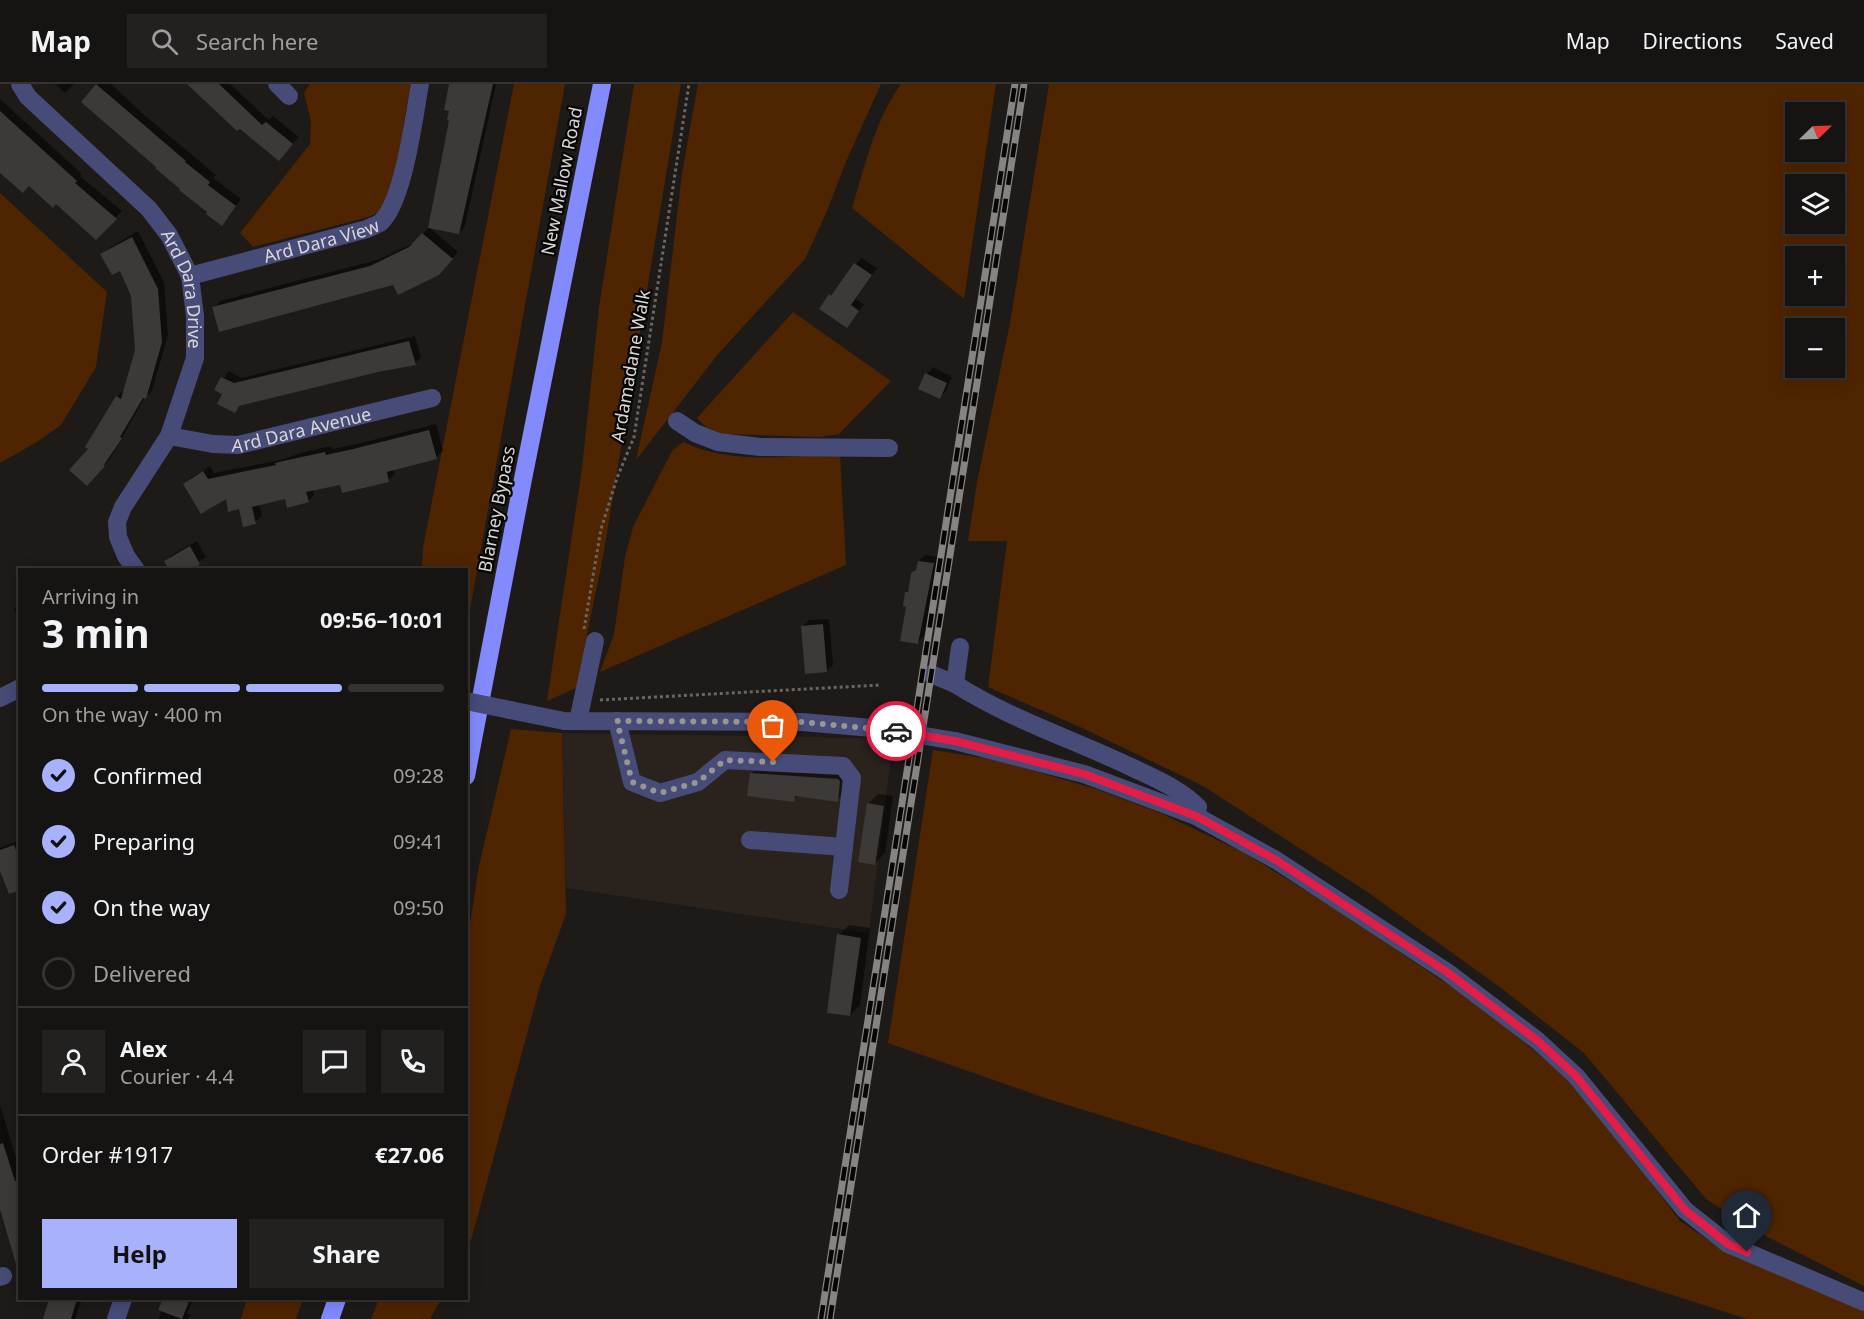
<!DOCTYPE html>
<html lang="en">
<head>
<meta charset="utf-8">
<style>
  :root { --surface:#161412; --page:#232120; --text:#f1f3f6; --muted:#9e9e9f; --line:#353332; --accent:#a7b1fc }
  body { margin:0; font-family:"Noto Sans",sans-serif; background:var(--page); color:var(--text); height:100vh; display:flex; flex-direction:column; font-size:22px; white-space:nowrap }
  * { box-sizing:border-box; margin:0 }
  p { font-size:20px; color:var(--muted) }
  .icon { flex:none; width:33px; height:33px; fill:none; stroke:currentColor; stroke-width:2; stroke-linecap:round; stroke-linejoin:round }
  .map { position:relative; flex:1; overflow:hidden }
  .panel { position:absolute; left:18px; top:484px; width:450px; height:732px; display:flex; flex-direction:column; background:var(--surface); border-radius:0px; box-shadow:0 3px 15px #0003,0 0 0 2px var(--line) }
  .panel>* { flex:none }
  .needle { width:39px; rotate:67deg }
  .tools { position:absolute; left:1785px; top:18px; display:grid; gap:12px }
  .tools a { display:grid; place-items:center; width:60px; height:60px; border-radius:0px; background:var(--surface); box-shadow:0 3px 15px #0003,0 0 0 2px var(--line); font-size:30px }
  .pin { position:absolute; display:grid; place-items:center; width:51px; height:51px; color:#fff; margin:-62px -26px; border-radius:50% 50% 50% 0; rotate:-45deg; box-shadow:0 0 6px #0007 }
  .pin .icon { rotate:45deg }
  .courier { position:absolute; display:grid; place-items:center; width:60px; height:60px; margin:-30px; border:4px solid #e11d48; border-radius:50%; background:#fff; color:#222; box-shadow:0 2px 8px #0007 }
  .head em { font-style:normal; font-weight:700 }
  .head div { display:flex; flex-direction:column-reverse }
  .head { display:flex; align-items:center; justify-content:space-between; height:102px; padding:0 24px }
  h1 { font-size:39px; font-weight:700; line-height:45px }
  .bar { display:grid; grid-template-columns:repeat(4,1fr); gap:9px 6px; align-content:center; height:72px; padding:0 24px }
  .bar i { height:8px; border-radius:4px; background:var(--line) }
  .bar .on { background:var(--accent) }
  .bar p { grid-column:span 4 }
  .line { display:flex; align-items:center; gap:15px; padding:0 24px; border-top:2px solid var(--line) }
  .line div { flex:1 }
  .round { display:grid; place-items:center; flex:none; width:63px; height:63px; border-radius:0px; background:var(--page) }
  ol { padding:0 24px; list-style:none }
  li { display:flex; align-items:center; gap:18px; height:66px }
  li p { margin-inline-start:auto }
  li .icon { padding:6px; border-radius:50%; background:var(--accent); color:#111; stroke-width:4 }
  li:last-child { color:var(--muted) }
  li i { width:33px; height:33px; border:3px solid var(--line); border-radius:50% }
  .action { display:flex; gap:12px; margin-top:auto; padding:12px 24px }
  .action a { flex:1; height:69px; border-radius:0px; background:var(--accent); color:#111; font-size:24px; font-weight:700; line-height:69px; text-align:center }
  .action a+a { background:var(--page); color:var(--text) }
  header { display:flex; align-items:center; gap:36px; box-sizing:border-box; height:84px; padding:0 30px; background:var(--surface); border-bottom:2px solid var(--line) }
  header strong { font-size:28px }
  nav { display:flex; gap:33px; margin-inline-start:auto; font-size:21px }
  .search { width:420px; height:54px; background:var(--page); display:flex; align-items:center; gap:15px; box-sizing:border-box; padding:0 21px; border-radius:0px; color:var(--muted); font-size:22px }
  .map>svg:first-child { display:block }
  .built { fill:#2a221c }
  .green { fill:#4f2400; fill-rule:evenodd }
  .shadow { fill:#0007 }
  .building { fill:#3d3937 }
  .lines { fill:none; stroke-linecap:round; stroke-linejoin:round }
  .path { stroke:#696664; stroke-width:3; stroke-dasharray:3 3; stroke-linecap:butt }
  .minor { stroke:#464b78; stroke-width:18 }
  .highway { stroke:#838afe; stroke-width:18 }
  .rail-casing { stroke:#868382; stroke-width:7 }
  .rail { stroke:#070605; stroke-width:4.5; stroke-dasharray:14; stroke-linecap:butt }
  .minor-bridge { stroke:#464b78; stroke-width:18 }
  .done { stroke:#989594; stroke-width:6; stroke-dasharray:0 10.8 }
  .route { stroke:#e11d48; stroke-width:8 }
  .labels { text-anchor:middle; dominant-baseline:central; stroke-width:4.5; stroke-linejoin:round; paint-order:stroke }
  .street-label { font-size:18px; fill:#dad7d6; stroke:#070605 }
</style>
</head>
<body>
<header>
<strong>Map</strong>
<div class="search"><svg class="icon" aria-label="search" viewBox="0 0 24 24"><circle cx="10" cy="10" r="6"/><path d="M15 15l6 6"/></svg>Search here</div>
<nav><a>Map</a><a>Directions</a><a>Saved</a></nav>
</header>
<div class="map">
<svg width="1864" height="1235" viewBox="0 0 1864 1235">
  <rect width="100%" height="100%" fill="#1d1a18"/>
  <!-- built -->
  <polygon class="built" points="562,649 867,654 893,658 869,849 566,804"/>
  <!-- green -->
  <g class="green">
    <path d="M310 0H411C404 29 398 104 382 124 378 130 368 133 361 135L253 163 240 149 310 60 311 38 304 9Z"/>
    <polygon points="514,0 565,0 467,543 466,486 422,486 423,463"/>
    <polygon points="634,0 681,0 603,473 576,604 547,617 582,384 599,223"/>
    <polygon points="698,0 881,0 845,80 827,127 805,175 719,269 636,376 662,258 682,89"/>
    <path d="M901 0H996L964 215 852 124C865 82 875 36 901 0Z"/>
    <path d="M1049 0H1864V1202L1754 1146 1706 1115 1584 969 1501 904 1366 807 1203 702 1080 643 988 603 1007 457H968L977 398 1010 239ZM1796 28H1834V68H1796ZM1796 100H1834V140H1796ZM1796 172H1834V212H1796ZM1796 244H1834V284H1796Z"/>
    <polygon points="0,109 107,208 96,283 61,341 37,358 0,379"/>
    <polygon points="793,228 891,297 839,350 820,353 722,350 706,343 697,334"/>
    <path d="M683 358C731 381 789 372 840 370L846 481 600 588 614 550 625 473 633 443 672 367Z"/>
    <polygon points="511,645 562,649 566,830 540,902 472,1153 467,1165 467,858 479,782"/>
    <polygon points="933,666 996,676 1093,704 1158,728 1243,768 1331,822 1480,922 1566,993 1629,1068 1680,1137 1731,1171 1864,1227 1864,1235 1747,1235 1392,1121 1048,1015 888,959"/>
    <polygon points="247,1215 303,1215 296,1235 241,1235"/>
    <polygon points="379,1215 441,1215 430,1235 371,1235"/>
  </g>
  <!-- shadow -->
  <g class="shadow">
    <polygon points="55,0 74,0 65,9"/>
    <polygon points="98,0 111,0 142,29 216,91 213,94 241,115 228,134 158,82 83,18"/>
    <polygon points="187,0 230,0 269,36 273,32 299,53 279,75"/>
    <polygon points="451,0 496,0 465,142 459,149"/>
    <polygon points="0,15 82,90 80,92 122,127 96,154 56,118 29,100 0,86"/>
    <polygon points="429,143 458,168 445,183 394,200 214,224 220,217 377,176 416,158"/>
    <polygon points="138,147 164,198 168,251 152,307 145,313 110,375 94,394 90,365 117,313 124,306 137,266 132,212 120,185 102,170 109,164"/>
    <polygon points="861,174 877,184 856,215 864,220 847,242 821,225"/>
    <polygon points="415,252 421,273 415,280 377,287 241,320 234,328 224,310 216,305 229,287 241,294"/>
    <polygon points="933,283 952,293 946,307 939,313 927,290"/>
    <polygon points="436,340 443,367 436,373 393,384 395,390 388,396 341,399 313,405 314,411 308,417 286,413 259,419 262,432 255,438 227,413 185,400 191,394 210,382 214,389 281,376 304,368 331,362 332,365 361,359"/>
    <polygon points="197,457 206,473 187,486 170,486 165,477 172,471"/>
    <polygon points="925,471 939,473 924,552 918,558 908,522 906,508 910,505 912,489 918,484 919,477"/>
    <polygon points="275,482 276,486 248,486 249,485"/>
    <polygon points="20,520 20,540 14,525"/>
    <polygon points="829,535 833,581 826,587 802,543 809,536"/>
    <polygon points="765,676 852,682 851,703 837,716 798,711 793,716 752,689"/>
    <polygon points="878,710 893,712 885,769 875,779 868,720"/>
    <polygon points="20,756 20,804 0,783 0,764"/>
    <polygon points="849,841 870,844 860,921 850,931 839,851"/>
    <polygon points="0,1021 20,1087 20,1152 0,1121"/>
    <polygon points="57,1215 82,1215 75,1235 45,1235"/>
    <polygon points="164,1215 193,1215 187,1230 190,1231 188,1235 159,1235"/>
  </g>
  <!-- building -->
  <g class="building">
    <polygon points="96,0 186,77 185,78 210,98 208,101 236,122 222,142 206,130 207,128 179,106 180,105 155,84 156,83 81,18"/>
    <polygon points="187,0 219,0 262,41 266,38 293,60 279,77 240,45 237,47"/>
    <polygon points="449,0 493,0 459,150 428,144 449,37 447,36 449,27 444,26"/>
    <polygon points="0,27 77,97 75,99 117,135 96,156 56,120 53,124 29,102 23,109 0,89"/>
    <polygon points="422,149 453,175 439,191 398,211 393,201 219,248 212,223 370,182 409,163"/>
    <polygon points="132,153 158,205 162,258 146,315 143,314 120,353 122,354 104,381 105,382 87,402 69,386 88,365 85,363 116,312 121,315 135,266 131,212 120,187 112,191 100,170"/>
    <polygon points="854,179 872,191 851,221 859,227 847,244 819,225 829,210 831,212"/>
    <polygon points="409,257 416,281 378,288 239,322 235,329 217,320 222,310 214,306 221,293 234,299"/>
    <polygon points="925,289 947,299 940,315 918,305"/>
    <polygon points="429,346 437,375 387,388 389,398 342,409 340,401 306,408 309,418 287,424 285,415 252,423 256,440 243,443 239,425 228,428 226,415 201,430 183,400 203,387 208,395 276,381 275,379 297,374 325,368 326,371 353,365"/>
    <polygon points="190,462 200,480 191,486 169,486 164,477"/>
    <polygon points="918,477 934,479 918,560 900,557 906,523 903,522 905,508 908,508 911,489 916,486"/>
    <polygon points="823,540 827,588 805,590 801,542"/>
    <polygon points="750,689 838,695 840,697 838,718 795,712 794,718 747,712"/>
    <polygon points="867,719 884,722 875,781 858,778"/>
    <polygon points="14,761 20,776 20,806 9,810 0,787 0,766"/>
    <polygon points="837,850 861,854 850,932 827,929"/>
    <polygon points="3,1059 15,1097 20,1096 20,1179 16,1180 0,1125 0,1060"/>
    <polygon points="49,1215 77,1215 71,1235 43,1235"/>
    <polygon points="163,1215 190,1215 182,1235 158,1226"/>
  </g>
  <g class="lines">
    <!-- path -->
    <g class="path">
      <polyline points="584,545 601,445 617,394 634,353 689,0"/>
      <polyline points="600,616 881,601"/>
    </g>
    <!-- minor -->
    <g class="minor">
      <path id="s1" d="M20 0 28 13 149 125 169 151 190 192 195 232V274L169 352 123 423 117 438 118 453 126 472 136 486"/>
      <polyline points="277,0 289,12"/>
      <path id="s2" d="M190 192 367 145C371 143 376 141 380 139 404 118 414 32 420 0"/>
      <polyline points="677,337 695,349 718,358 760,363 889,364"/>
      <path id="s3" d="M169 352 213 360 238 361 432 314"/>
      <path d="M960 563 955 600C1010 635 1072 655 1131 683 1154 694 1179 704 1198 723L1196 732"/>
      <polyline points="931,590 955,600"/>
      <polyline points="0,614 20,604"/>
      <polyline points="510,626 564,637 802,638 884,645"/>
      <polyline points="578,637 595,557"/>
      <polyline points="617,637 632,698 660,709 698,698 725,676 843,682 852,694 839,806"/>
      <polyline points="955,657 1084,690 1196,732 1276,776 1447,888 1538,957 1576,992 1685,1126 1728,1160 1864,1218"/>
      <polyline points="750,756 844,763"/>
      <polyline points="0,1193 3,1192"/>
      <polyline points="116,1235 123,1215"/>
    </g>
    <!-- highway -->
    <g class="highway">
      <polyline points="466,692 523,395 602,0"/>
      <polyline points="330,1235 337,1215"/>
    </g>
    <defs>
      <g id="rail">
        <polyline points="821,1235 1015,0"/>
        <polyline points="830,1235 1024,0"/>
      </g>
    </defs>
    <!-- rail casing -->
    <use href="#rail" class="rail-casing"/>
    <!-- rail -->
    <use href="#rail" class="rail"/>
    <!-- minor-bridge -->
    <g class="minor-bridge">
      <polyline points="466,617 510,626"/>
      <polyline points="884,645 955,657"/>
    </g>
  </g>
  <g class="lines">
    <!-- done -->
    <polyline class="done" points="773,678 725,676 698,698 660,709 632,698 617,637 802,638 896,647"/>
    <!-- route -->
    <polyline class="route" points="896,647 955,657 1084,690 1196,732 1276,776 1447,888 1538,957 1576,992 1685,1126 1728,1160 1747,1168"/>
  </g>
  <g class="labels">
    <!-- street labels -->
    <g class="street-label">
      <text transform="translate(561 97) rotate(-79)">New Mallow Road</text>
      <text stroke="none"><textPath href="#s2" startOffset="136">Ard Dara View</textPath></text>
      <text stroke="none"><textPath href="#s1" startOffset="270">Ard Dara Drive</textPath></text>
      <text transform="translate(630 282) rotate(-80)">Ardamadane Walk</text>
      <text stroke="none"><textPath href="#s3" startOffset="135">Ard Dara Avenue</textPath></text>
      <text transform="translate(496 425) rotate(-79)">Blarney Bypass</text>
    </g>
  </g>
</svg>
<div class="tools">
<a><svg class="needle" viewBox="-14 -14 28 28"><path d="M0-13l5 13h-10z" fill="#e53935"/><path d="M0 13l5-13h-10z" fill="#9e9e9f"/></svg></a>
<a><svg class="icon" aria-label="layers" viewBox="0 0 24 24"><path d="M12 4l9 5-9 5-9-5zM3 14l9 5 9-5"/></svg></a>
<a>+</a>
<a>−</a>
</div>
<div class="pin" style="left:773px;top:678px;background:#ea580c"><svg class="icon" aria-label="bag" viewBox="0 0 24 24"><path d="M5 8h14l-1 12H6zM9 8a3 3 0 0 1 6 0"/></svg></div>
<div class="pin" style="left:1747px;top:1168px;background:#1f2937"><svg class="icon" aria-label="home" viewBox="0 0 24 24"><path d="M3 11l9-7 9 7M6 9v11h12V9"/></svg></div>
<div class="courier" style="left:896px;top:647px"><svg class="icon" aria-label="car" viewBox="0 0 24 24"><path d="M5 17H2v-5l4-1 3-4h7l3 4 3 1v5h-3M9 17h6M6 11h13"/><circle cx="7" cy="17" r="2"/><circle cx="17" cy="17" r="2"/></svg></div>
<section class="panel">
<div class="head"><div><h1>3 min</h1><p>Arriving in</p></div><em>09:56–10:01</em></div>
<div class="bar"><i class="on"></i><i class="on"></i><i class="on"></i><i></i><p>On the way · 400 m</p></div>
<ol>
<li><svg class="icon" aria-label="check" viewBox="0 0 24 24"><path d="M5 12l5 5 9-10"/></svg>Confirmed<p>09:28</p></li>
<li><svg class="icon" aria-label="check" viewBox="0 0 24 24"><path d="M5 12l5 5 9-10"/></svg>Preparing<p>09:41</p></li>
<li><svg class="icon" aria-label="check" viewBox="0 0 24 24"><path d="M5 12l5 5 9-10"/></svg>On the way<p>09:50</p></li>
<li><i></i>Delivered</li>
</ol>
<div class="line" style="height:108px"><a class="round"><svg class="icon" aria-label="person" viewBox="0 0 24 24"><circle cx="12" cy="8" r="4"/><path d="M4 21q1-7 8-7t8 7"/></svg></a><div><b>Alex</b><p>Courier · 4.4</p></div><a class="round"><svg class="icon" aria-label="chat" viewBox="0 0 24 24"><path d="M4 5h16v11H9l-5 4z"/></svg></a><a class="round"><svg class="icon" aria-label="phone" viewBox="0 0 24 24"><path d="M5 4h4l2 5-3 2q2 4 5 5l2-3 5 2v4C11 20 4 13 5 4z"/></svg></a></div>
<div class="line" style="height:78px"><div>Order #1917</div><b>€27.06</b></div>
<div class="action"><a>Help</a><a>Share</a></div>
</section>
</div>
</body>
</html>
